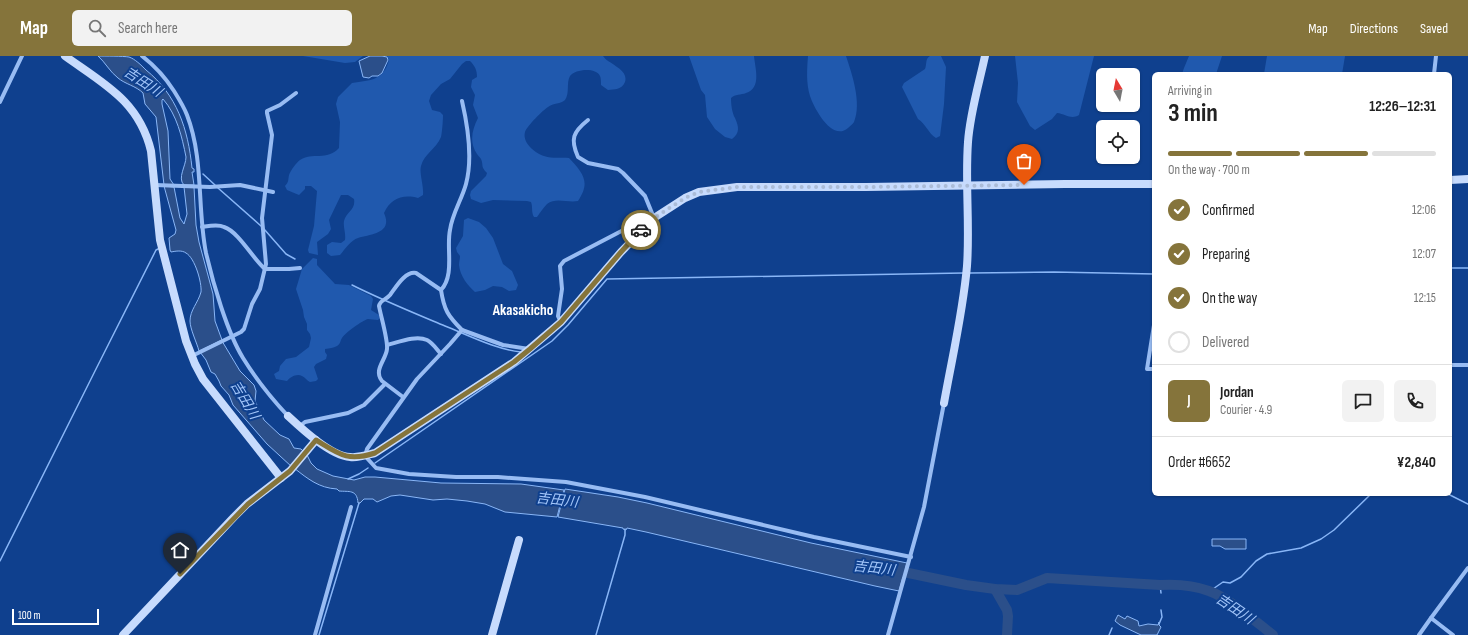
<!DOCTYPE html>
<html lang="en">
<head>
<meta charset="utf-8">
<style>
  :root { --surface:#fff; --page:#f2f2f2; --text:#222; --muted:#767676; --line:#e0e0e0; --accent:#85743b }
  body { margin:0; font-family:"Sofia Sans Condensed","Noto Sans JP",sans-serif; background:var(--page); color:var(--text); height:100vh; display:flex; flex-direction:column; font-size:15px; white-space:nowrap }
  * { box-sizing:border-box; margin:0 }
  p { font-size:13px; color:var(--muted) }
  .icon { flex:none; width:22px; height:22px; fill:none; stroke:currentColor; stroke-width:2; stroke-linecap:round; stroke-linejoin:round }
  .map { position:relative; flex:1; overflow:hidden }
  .drawer { position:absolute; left:1152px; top:16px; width:300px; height:424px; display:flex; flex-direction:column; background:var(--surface); border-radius:6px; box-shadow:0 1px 3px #0004 }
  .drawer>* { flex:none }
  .needle { width:26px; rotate:350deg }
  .tools { position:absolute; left:1096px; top:12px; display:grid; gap:8px }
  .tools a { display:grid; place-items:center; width:44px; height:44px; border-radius:6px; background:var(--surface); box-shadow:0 1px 3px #0004; font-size:20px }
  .scale { position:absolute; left:12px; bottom:10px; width:87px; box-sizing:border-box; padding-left:4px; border:2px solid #fff; border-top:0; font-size:11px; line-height:14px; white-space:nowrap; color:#fff; -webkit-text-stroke:3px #0f408e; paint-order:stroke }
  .pin { position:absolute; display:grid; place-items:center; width:34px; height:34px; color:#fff; margin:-41px -17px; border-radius:50% 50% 50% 0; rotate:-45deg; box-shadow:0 0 4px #0007 }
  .pin .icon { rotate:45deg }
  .courier { position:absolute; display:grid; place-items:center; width:40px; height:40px; margin:-20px; border:3px solid #85743b; border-radius:50%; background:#fff; color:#222; box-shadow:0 1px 5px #0007 }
  .headline em { font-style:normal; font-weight:700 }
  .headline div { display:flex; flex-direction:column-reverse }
  .headline { display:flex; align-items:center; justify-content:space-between; height:68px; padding:0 16px }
  h1 { font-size:26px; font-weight:700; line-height:30px }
  .bar { display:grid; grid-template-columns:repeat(4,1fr); gap:6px 4px; align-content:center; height:48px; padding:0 16px }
  .bar i { height:5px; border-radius:3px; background:var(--line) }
  .bar .active { background:var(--accent) }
  .bar p { grid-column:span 4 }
  .line { display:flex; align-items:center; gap:10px; padding:0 16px; border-top:1px solid var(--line) }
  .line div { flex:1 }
  .round { display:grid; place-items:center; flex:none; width:42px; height:42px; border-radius:6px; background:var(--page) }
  ol { padding:0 16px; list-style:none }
  li { display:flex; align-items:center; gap:12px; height:44px }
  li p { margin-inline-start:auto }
  li .icon { padding:4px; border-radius:50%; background:var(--accent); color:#fff; stroke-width:4 }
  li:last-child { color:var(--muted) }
  li i { width:22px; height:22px; border:2px solid var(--line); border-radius:50% }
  header { display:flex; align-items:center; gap:24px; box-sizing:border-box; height:56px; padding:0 20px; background:var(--accent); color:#fff }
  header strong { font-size:19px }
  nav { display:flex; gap:22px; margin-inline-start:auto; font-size:14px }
  .search { width:280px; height:36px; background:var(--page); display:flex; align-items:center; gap:10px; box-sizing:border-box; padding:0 14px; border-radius:6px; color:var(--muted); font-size:15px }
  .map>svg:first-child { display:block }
  .green { fill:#2059ae }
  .water { fill:#2b4f8a; stroke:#89b6f7 }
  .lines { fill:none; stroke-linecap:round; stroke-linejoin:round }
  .stream { stroke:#89b6f7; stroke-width:1.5 }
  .river { stroke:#2b4f8a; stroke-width:10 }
  .street { stroke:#98bcf3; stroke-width:4 }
  .secondary { stroke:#c7dbfd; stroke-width:8 }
  .done { stroke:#abbcd7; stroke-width:4; stroke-dasharray:0 7.2 }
  .route { stroke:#85743b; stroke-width:5 }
  .labels { text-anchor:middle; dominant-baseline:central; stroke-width:4; stroke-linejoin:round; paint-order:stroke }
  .water-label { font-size:14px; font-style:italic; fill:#a3c6fa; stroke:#0f408e }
  .quarter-label { font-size:15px; font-weight:bold; fill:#fff; stroke:#0f408e }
</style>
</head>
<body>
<header>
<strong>Map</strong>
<div class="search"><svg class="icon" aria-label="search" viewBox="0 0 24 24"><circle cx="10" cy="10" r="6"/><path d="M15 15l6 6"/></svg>Search here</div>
<nav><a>Map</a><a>Directions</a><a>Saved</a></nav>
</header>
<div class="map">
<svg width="1468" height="579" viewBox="0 0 1468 579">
  <rect width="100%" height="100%" fill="#0f408e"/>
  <!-- green -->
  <g class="green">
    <polygon points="303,0 363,0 355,6 345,7"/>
    <path d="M387 0H603C608 8 629 13 625 26 622 34 614 33 608 34L601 29C601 26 601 22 600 20 596 11 575 13 570 20 566 27 570 37 565 44 561 48 553 47 548 51 543 54 527 70 525 76 522 87 535 97 544 100 553 103 561 101 569 102 583 117 591 126 578 145 567 147 556 141 547 148 543 152 540 157 537 161H534C531 156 533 151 531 146L527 145 493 144 481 147 471 143 470 139 471 135 486 120 487 117C480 110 484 110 481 103 480 101 478 100 477 98 469 86 472 74 478 62L473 49 475 39 471 31 472 24 477 21C477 14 475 10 470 5H466L462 8 450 23 441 28 431 39 429 45 432 54 440 56 443 59C443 65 442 77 441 81 436 93 424 98 421 110 419 117 424 130 423 139L418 142C403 138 391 142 384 157 393 177 372 178 358 182 351 184 345 193 340 199L331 200 327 197V189L332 186 341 187 345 184C346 177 343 171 344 165 346 156 356 154 354 143L348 139H341L329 164 331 173 328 178 317 186 318 199 309 197 308 194 314 170 317 135 311 130H305V133L299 139 287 134 285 130C289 126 288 124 289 119 291 114 296 107 300 104 312 96 327 105 339 92L340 66 336 48 338 41 352 27C371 24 383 25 389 4Z"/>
    <path d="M689 0H754C755 12 762 32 746 37 741 39 735 38 731 42 731 48 732 57 735 62 739 71 740 77 732 83L725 81 715 73 707 61 705 39 701 34Z"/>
    <path d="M808 0H846C852 18 862 47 854 66 853 68 850 70 848 72 832 86 814 52 810 40 806 27 807 13 808 0Z"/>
    <path d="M930 0H941L946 11 944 48 940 80 936 82C928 77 926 68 918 63L902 31 904 27 925 13C927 8 925 3 930 0Z"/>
    <path d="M1015 0H1094L1079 59C1071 64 1066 58 1057 57L1052 63 1035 74 1030 70 1017 46 1018 27Z"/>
    <polygon points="1189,0 1222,0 1216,18 1182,18 1184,12"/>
    <polygon points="1267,0 1345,0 1342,18 1264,18"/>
    <path d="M468 162 479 166 486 172 493 182 503 208 512 215 518 229 516 234 509 235 502 231 493 230 485 234 475 236C468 230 460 220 459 209 459 206 460 203 460 200L457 196 456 192 463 180 464 164Z"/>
    <path d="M313 202 317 203V209L335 228 349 229 371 240 373 243 371 254 379 259 380 262 378 264C374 264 371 263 368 263 363 264 345 277 342 282 340 285 341 287 337 290 333 292 330 292 325 293V296L327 299 326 303 316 308 314 311 318 323 316 325 310 326C307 325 305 321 302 320 297 317 290 321 287 325L276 323 274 318 279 315 280 310 286 303 296 301 309 291 311 282 310 278 307 274V268L304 261 303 254 296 233 302 213Z"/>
  </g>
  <!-- water -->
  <g class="water">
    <path d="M98 0C105 0 123 0 129 1 135 3 141 9 146 14 177 39 188 73 192 112L194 113V116H192L194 129H184C177 122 186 110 186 101 182 81 177 59 163 43L162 44V48L168 75 170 123 174 129H164L156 61 145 48 143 37C136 30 125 28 118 22 110 16 105 6 98 0Z"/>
    <polygon points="370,0 382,0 387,1 388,4 382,17 378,20 372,20 369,22 363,21 359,5"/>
    <path d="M164 130 174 131 180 162 184 168 187 158 184 131H194L196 169 199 186 213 238 215 265 222 284 199 295C197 287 190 273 190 265 190 254 198 247 201 236 202 227 195 202 186 197 182 194 176 195 171 196L170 194 169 182 175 178 176 174Z"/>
    <polygon points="222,285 240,315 254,329 256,335 255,345 264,364 280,379 289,383 294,392 301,393 304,396 292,411 267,388 233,349 229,339 221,330 219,325 215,318 211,316 206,304 200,296"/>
    <path d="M307 399 311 407 317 413 333 420 354 424 365 421H375L441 427 521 428 564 434 557 461 505 456 485 448 467 445 447 443 433 444 400 439 391 440 377 446 373 443H364L360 447H358C357 433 349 436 339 435L337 433C319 432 308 423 294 412Z"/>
    <polygon points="565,433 618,441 647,447 811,487 907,507 899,535 875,530 646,476 627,472 626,474 623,473 623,472 558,461"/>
    <polygon points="1212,483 1246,483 1246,493 1225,493 1220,490 1212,490"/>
    <polygon points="1118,559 1125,563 1127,560 1138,565 1139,570 1148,568 1158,569 1159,566 1159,569 1161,571 1157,579 1141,579 1120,569 1115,565"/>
  </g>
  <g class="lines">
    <!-- stream -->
    <g class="stream">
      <polyline points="203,118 215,129"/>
      <polyline points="218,132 261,170"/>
      <polyline points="264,173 286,198 295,203"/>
      <polyline points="1450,212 1468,212"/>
      <polyline points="970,217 1054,216 1154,218"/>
      <path d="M352 229C382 244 414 257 445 270 470 280 495 293 521 296"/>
      <polyline points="375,407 552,285 568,269 607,223 964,217"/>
      <polyline points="348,423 359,418 368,412"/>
      <polyline points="1448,438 1468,448"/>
      <polyline points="0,505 97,311 156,194 160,192"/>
      <polyline points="1160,529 1161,537"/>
      <polyline points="1210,535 1223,526 1230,527 1241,521 1256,505 1267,498 1301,492 1321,483 1334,474 1371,438"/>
      <polyline points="1159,568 1162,561 1161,554"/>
      <polyline points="319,579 359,447"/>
      <polyline points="596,579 625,479 625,473"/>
      <polyline points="1109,579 1112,572"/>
    </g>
    <!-- river -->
    <g class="river">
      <path d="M894 514 966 529 995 533 1017 534 1047 522 1160 529C1177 528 1193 529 1209 535 1229 542 1256 566 1273 579"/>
      <polyline points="995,533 1007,554 1008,560 1007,579"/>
    </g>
    <!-- street -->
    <g class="street">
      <path d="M142 0C155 10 165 21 174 35 179 43 184 51 187 59 204 103 197 152 206 197 213 227 227 276 243 302 256 323 271 342 288 360"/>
      <polyline points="1434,18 1436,0"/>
      <polyline points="0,46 22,0"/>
      <path d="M588 64C573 76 570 83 578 101L588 107 618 113 623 117 645 140 654 162"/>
      <polyline points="155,129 210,131 240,129 273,136"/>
      <path d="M202 171C209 170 218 168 224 171 239 176 253 203 265 213H289L300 212"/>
      <path d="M441 234C455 219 446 192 450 174 452 158 462 143 466 128 473 102 468 71 462 45"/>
      <polyline points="561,266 558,260 562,233 560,210 564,205 631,170 638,169 645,170"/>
      <polyline points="1154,269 1147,313 1154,313"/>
      <path d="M387 289C399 286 416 279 427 284 433 287 437 294 441 298"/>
      <polyline points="529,293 503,289 462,274 450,288 417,323 367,393 365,400 376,412 409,418 456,421 498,421 566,426 645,441 814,481 911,501"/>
      <polyline points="192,300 241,276 244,273 252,248 260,233 266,208 262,162 272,79 267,57 267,55 280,49 296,37"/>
      <polyline points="1450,309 1468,309"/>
      <path d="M403 341 382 325C373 314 386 304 387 293 388 284 381 261 379 250 380 244 386 244 390 239 396 231 405 215 416 217L441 234C444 254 448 260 462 274"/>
      <polyline points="300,370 305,366 348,357 364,349 385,328"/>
      <polyline points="1431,562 1468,512"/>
      <polyline points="315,579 351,451"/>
      <polyline points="888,579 924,451 944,347"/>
      <polyline points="1419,579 1431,562 1453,579"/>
    </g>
    <!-- secondary -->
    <g class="secondary">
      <path d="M65 0C104 28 139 45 151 95L160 184 186 285 195 308 203 323 281 422"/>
      <polyline points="1450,124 1468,123"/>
      <path d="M944 347C952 302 963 256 967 210 970 169 965 127 968 86 970 57 979 28 985 0"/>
      <path d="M288 360C302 373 331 400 350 401 359 402 367 399 375 397L514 306 561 266 621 196 654 162 685 142 699 136 737 131H866L1065 128H1154"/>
      <polyline points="123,579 234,461 247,448 290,415 316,384"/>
      <polyline points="492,579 519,484"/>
    </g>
  </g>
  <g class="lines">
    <!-- done -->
    <polyline class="done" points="641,174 654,162 685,142 699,136 714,134 737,131 866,131 1024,129"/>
    <!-- route -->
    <path class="route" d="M180 518 248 448 290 415 316 384C339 398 347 406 375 397L514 306 530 293 561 266 621 196 641 174"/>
  </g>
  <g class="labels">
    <!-- water labels -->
    <g class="water-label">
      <text transform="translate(143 26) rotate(33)">吉田川</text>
      <text transform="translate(245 344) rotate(59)">吉田川</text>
      <text transform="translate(557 444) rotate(7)">吉田川</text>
      <text transform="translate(874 512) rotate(7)">吉田川</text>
      <text transform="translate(1235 553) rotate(34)">吉田川</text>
    </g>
    <!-- quarter labels -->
    <g class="quarter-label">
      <text x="523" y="254">Akasakicho</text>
    </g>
  </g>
</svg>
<div class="tools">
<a><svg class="needle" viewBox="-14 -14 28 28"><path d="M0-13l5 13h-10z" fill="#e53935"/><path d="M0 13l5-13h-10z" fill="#767676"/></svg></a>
<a><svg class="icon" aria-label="locate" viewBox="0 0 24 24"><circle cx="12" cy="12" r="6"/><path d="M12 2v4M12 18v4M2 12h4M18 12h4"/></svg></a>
</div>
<div class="scale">100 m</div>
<div class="pin" style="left:1024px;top:129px;background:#ea580c"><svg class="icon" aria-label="bag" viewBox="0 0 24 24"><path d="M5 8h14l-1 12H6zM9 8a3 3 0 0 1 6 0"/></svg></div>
<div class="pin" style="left:180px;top:518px;background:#1f2937"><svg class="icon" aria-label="home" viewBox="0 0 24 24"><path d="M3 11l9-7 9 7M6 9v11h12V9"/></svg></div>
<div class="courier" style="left:641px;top:174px"><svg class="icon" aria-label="car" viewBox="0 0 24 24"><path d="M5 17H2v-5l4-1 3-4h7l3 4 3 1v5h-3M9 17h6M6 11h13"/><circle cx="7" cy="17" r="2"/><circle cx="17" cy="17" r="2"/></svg></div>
<section class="drawer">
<div class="headline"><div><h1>3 min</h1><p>Arriving in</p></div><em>12:26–12:31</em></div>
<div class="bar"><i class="active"></i><i class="active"></i><i class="active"></i><i></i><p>On the way · 700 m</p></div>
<ol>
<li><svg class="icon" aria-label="check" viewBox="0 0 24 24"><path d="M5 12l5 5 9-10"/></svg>Confirmed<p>12:06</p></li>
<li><svg class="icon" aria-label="check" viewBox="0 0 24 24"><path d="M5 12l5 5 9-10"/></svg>Preparing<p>12:07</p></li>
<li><svg class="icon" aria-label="check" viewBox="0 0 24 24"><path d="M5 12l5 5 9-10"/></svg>On the way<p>12:15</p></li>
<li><i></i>Delivered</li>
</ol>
<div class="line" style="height:72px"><b class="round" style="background:var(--accent);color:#fff">J</b><div><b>Jordan</b><p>Courier · 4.9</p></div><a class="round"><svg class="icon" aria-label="chat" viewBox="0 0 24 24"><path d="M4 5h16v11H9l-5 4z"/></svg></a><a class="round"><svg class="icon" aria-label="phone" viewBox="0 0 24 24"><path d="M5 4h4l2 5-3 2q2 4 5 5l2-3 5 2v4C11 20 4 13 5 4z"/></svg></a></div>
<div class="line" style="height:52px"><div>Order #6652</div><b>¥2,840</b></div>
</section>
</div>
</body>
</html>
